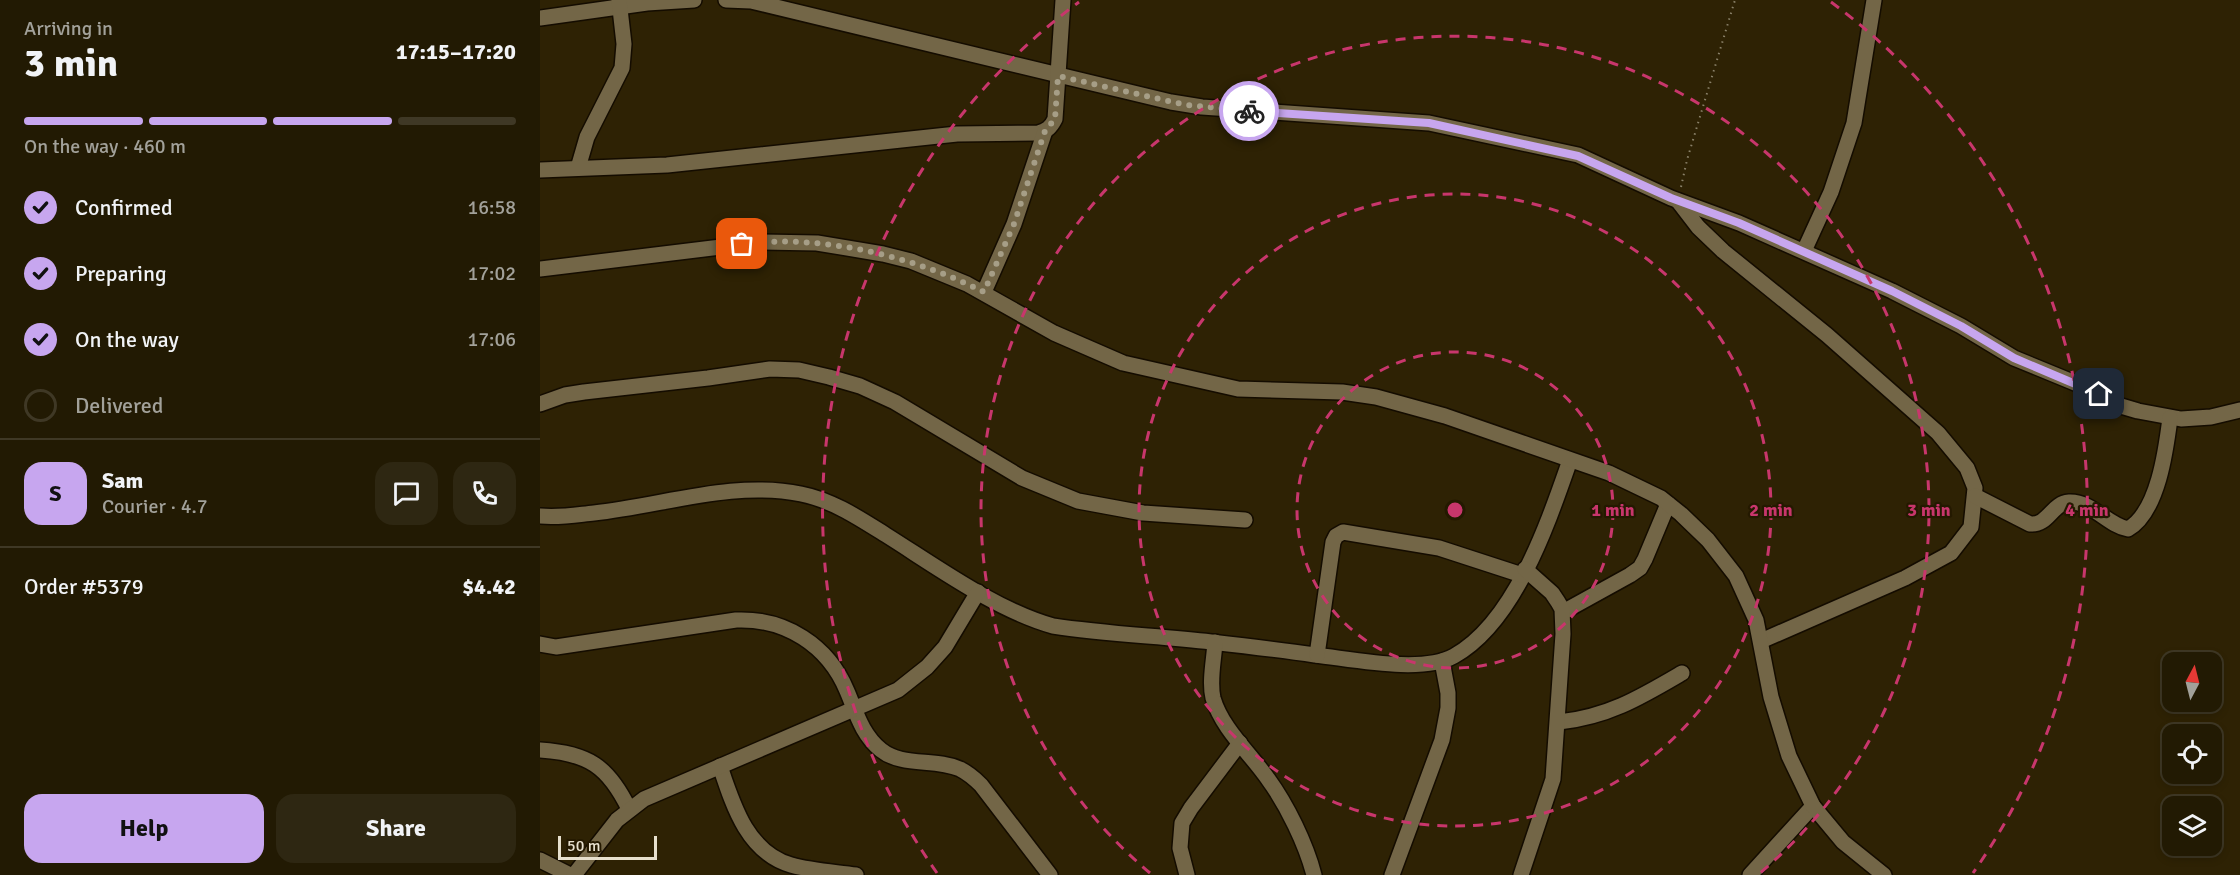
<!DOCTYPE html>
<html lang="en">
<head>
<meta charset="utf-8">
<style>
  :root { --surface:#221a03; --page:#2e2712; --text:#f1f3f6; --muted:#a2a19a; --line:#3f3825; --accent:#c7a6ef }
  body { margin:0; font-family:Signika,sans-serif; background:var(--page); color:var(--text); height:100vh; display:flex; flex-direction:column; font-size:22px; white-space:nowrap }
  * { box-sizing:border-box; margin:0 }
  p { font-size:20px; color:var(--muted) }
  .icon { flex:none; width:33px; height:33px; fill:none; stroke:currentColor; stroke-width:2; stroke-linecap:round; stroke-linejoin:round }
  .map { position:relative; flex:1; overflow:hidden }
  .drawer { display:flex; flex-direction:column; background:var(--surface); width:540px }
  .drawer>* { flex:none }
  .needle { width:39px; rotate:7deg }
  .fabs { position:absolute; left:1622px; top:652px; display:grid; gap:12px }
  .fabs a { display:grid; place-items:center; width:60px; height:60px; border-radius:12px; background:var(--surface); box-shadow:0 3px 9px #0003,0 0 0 2px var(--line); font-size:30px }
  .scale { position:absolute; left:18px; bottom:15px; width:99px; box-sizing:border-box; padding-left:6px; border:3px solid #e7e0ce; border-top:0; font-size:16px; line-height:21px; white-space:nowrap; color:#e7e0ce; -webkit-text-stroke:4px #241900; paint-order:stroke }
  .pin { position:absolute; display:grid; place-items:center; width:51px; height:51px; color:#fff; margin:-26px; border-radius:12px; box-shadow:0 3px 9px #0006 }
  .courier { position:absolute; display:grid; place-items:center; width:60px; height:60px; margin:-30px; border:4px solid #c7a6ef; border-radius:50%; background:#fff; color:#222; box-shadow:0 2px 8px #0007 }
  .summary em { font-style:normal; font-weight:800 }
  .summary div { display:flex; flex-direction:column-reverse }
  .summary { display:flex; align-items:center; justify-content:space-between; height:102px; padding:0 24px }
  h1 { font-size:39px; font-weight:800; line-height:45px }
  .bar { display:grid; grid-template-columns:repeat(4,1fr); gap:9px 6px; align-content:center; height:72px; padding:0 24px }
  .bar i { height:8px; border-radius:4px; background:var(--line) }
  .bar .on { background:var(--accent) }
  .bar p { grid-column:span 4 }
  .line { display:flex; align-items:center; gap:15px; padding:0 24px; border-top:2px solid var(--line) }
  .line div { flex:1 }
  .round { display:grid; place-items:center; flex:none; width:63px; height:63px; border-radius:18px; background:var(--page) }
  ol { padding:0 24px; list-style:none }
  li { display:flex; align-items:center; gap:18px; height:66px }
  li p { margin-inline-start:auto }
  li .icon { padding:6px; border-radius:50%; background:var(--accent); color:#111; stroke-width:4 }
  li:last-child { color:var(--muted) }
  li i { width:33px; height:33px; border:3px solid var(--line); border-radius:50% }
  .primary-button { display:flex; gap:12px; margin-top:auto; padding:12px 24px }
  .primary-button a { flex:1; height:69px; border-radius:18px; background:var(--accent); color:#111; font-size:24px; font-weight:800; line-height:69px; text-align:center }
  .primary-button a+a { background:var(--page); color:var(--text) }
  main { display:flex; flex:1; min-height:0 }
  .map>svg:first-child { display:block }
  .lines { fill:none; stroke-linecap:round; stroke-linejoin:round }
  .minor-casing { stroke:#140c00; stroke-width:18 }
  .tertiary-casing { stroke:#140c00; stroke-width:18 }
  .path { stroke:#8a8169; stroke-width:2; stroke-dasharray:1.5 4.5; stroke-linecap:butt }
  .minor { stroke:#736647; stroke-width:15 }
  .tertiary { stroke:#736647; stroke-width:15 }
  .done { stroke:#a69e87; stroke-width:6; stroke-dasharray:0 10.8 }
  .route { stroke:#c7a6ef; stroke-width:8 }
  .ring { fill:none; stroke:#c8366c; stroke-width:3; stroke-dasharray:10 8 }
  .centre { fill:#c8366c; stroke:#241900; stroke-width:3 }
  .ring-label { font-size:18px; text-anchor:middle; font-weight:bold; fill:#c8366c; stroke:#241900; stroke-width:4.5; stroke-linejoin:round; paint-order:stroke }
</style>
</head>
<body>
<main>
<section class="drawer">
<div class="summary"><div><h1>3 min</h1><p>Arriving in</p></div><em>17:15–17:20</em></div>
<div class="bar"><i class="on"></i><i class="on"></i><i class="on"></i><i></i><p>On the way · 460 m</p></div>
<ol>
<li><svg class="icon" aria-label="check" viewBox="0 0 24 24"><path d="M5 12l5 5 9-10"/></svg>Confirmed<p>16:58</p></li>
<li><svg class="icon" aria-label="check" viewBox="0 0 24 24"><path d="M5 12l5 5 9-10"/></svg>Preparing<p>17:02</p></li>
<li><svg class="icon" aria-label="check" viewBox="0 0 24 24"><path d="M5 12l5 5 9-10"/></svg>On the way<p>17:06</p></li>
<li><i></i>Delivered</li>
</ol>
<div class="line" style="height:108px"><b class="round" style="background:var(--accent);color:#111">S</b><div><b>Sam</b><p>Courier · 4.7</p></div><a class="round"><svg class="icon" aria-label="chat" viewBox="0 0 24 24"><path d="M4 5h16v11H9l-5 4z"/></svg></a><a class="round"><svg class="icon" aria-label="phone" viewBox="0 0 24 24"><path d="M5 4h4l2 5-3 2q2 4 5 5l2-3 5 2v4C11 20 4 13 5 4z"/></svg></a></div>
<div class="line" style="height:78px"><div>Order #5379</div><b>$4.42</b></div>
<div class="primary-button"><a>Help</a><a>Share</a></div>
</section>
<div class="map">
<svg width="1700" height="875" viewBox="0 0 1700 875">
  <rect width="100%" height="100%" fill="#2e2204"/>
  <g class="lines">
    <defs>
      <g id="minor">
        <polyline points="186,0 211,1 631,102 662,107 889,123 1038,155 1131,198 1199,223 1352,291 1421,326 1474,358 1552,390 1581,406 1598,411 1641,419 1671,417 1700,410"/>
        <polyline points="0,18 107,3 154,0"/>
        <polyline points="38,168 47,137 82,68 84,44 79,0"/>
        <path d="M0 170 127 165 417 134 498 133C507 131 511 127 515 119L523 0"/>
        <polyline points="1138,201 1158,227 1183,251 1287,335 1398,433 1427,468 1435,488 1431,527 1411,553 1365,578 1221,641"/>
        <polyline points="1264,251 1291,192 1314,123 1334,0"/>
        <polyline points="444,292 474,224 505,131"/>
        <polyline points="0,404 25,395 44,392 168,378 230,369 259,370 289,377 320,386 355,402 482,478 538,501 603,513 705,520"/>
        <path d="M1435 496 1490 524C1508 526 1512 503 1529 502 1552 501 1567 525 1588 529 1618 512 1626 450 1630 418"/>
        <path d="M0 516C19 518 35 515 54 513 122 506 193 480 261 494 292 500 319 518 346 535 397 567 456 610 513 626 565 634 619 636 671 642 706 646 741 650 775 655 812 659 882 674 914 656 975 622 1008 523 1030 460"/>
        <polyline points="1023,612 1090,575 1100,568 1105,559 1128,504"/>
        <path d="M675 642C674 660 669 681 673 698 682 729 710 753 728 779 747 805 766 844 774 875"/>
        <path d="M0 644 16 647 196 620C245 618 288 645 307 691 316 712 322 735 341 750 362 767 395 758 420 769 428 773 435 779 441 785L510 875"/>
        <polyline points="777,655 793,542 796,536 803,532 899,548 982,575"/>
        <path d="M1019 722C1068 717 1101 697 1142 673"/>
        <path d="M0 750C48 753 68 766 89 809"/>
        <path d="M180 766C193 805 207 852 251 865 272 871 295 872 316 875"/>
        <polyline points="0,860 30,875"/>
        <polyline points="34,875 77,820 104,799 358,690 387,667 405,647 438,592"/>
        <polyline points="647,875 640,848 642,823 651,808 700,743"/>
        <polyline points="852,875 902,740 908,708 908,693 902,661"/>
        <polyline points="981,875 1013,779 1023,634 1022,609 1018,602 1012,593 985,569"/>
        <polyline points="1210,875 1273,806"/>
      </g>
      <polyline id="tertiary" points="0,269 222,242 277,243 343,254 371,261 427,284 514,333 583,363 698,389 802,392 836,397 905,416 1069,473 1121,498 1141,514 1168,540 1196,576 1216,620 1231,697 1249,756 1273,806 1303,842 1344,875"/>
    </defs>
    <!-- minor casing -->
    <use href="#minor" class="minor-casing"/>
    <!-- tertiary casing -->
    <use href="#tertiary" class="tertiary-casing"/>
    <!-- path -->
    <polyline class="path" points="1141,187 1147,160 1195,0"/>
    <!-- minor -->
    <use href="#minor" class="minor"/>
    <!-- tertiary -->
    <use href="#tertiary" class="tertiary"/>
  </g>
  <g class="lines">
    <!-- done -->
    <path class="done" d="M202 244C282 234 372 256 444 292L474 224 505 131 515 119 518 76 646 105 709 111"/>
    <!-- route -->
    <polyline class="route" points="709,111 889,123 1038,156 1131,198 1199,223 1352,291 1421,326 1474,358 1559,394"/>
  </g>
  <!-- distance rings -->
  <g class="ring">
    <circle cx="915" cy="510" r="158"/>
    <circle cx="915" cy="510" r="316"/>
    <path d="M610 873A474 474 0 1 1 1220 873"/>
    <path d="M397 873A632 632 0 0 1 539 2M1291 2A632 632 0 0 1 1433 873"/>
  </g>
  <circle cx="915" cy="510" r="9" class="centre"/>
  <g class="ring-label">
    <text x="1073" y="516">1 min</text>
    <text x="1231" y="516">2 min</text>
    <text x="1389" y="516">3 min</text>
    <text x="1547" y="516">4 min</text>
  </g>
</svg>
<div class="fabs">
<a><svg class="needle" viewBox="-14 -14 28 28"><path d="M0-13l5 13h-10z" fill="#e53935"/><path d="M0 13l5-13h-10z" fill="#a2a19a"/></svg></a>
<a><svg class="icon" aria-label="locate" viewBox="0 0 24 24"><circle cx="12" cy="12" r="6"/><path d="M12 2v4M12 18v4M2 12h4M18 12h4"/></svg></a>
<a><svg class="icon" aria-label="layers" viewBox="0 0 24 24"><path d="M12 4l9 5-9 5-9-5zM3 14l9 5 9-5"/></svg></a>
</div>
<div class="scale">50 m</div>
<div class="pin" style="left:202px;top:244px;background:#ea580c"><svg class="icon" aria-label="bag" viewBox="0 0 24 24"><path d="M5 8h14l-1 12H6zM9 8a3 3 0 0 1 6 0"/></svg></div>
<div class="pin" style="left:1559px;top:394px;background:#1f2937"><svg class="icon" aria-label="home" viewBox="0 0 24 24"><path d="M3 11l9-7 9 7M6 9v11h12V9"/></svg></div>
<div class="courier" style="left:709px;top:111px"><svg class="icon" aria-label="bike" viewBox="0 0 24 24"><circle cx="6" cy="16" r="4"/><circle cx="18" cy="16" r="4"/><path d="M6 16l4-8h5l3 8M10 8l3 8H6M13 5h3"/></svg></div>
</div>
</main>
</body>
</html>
